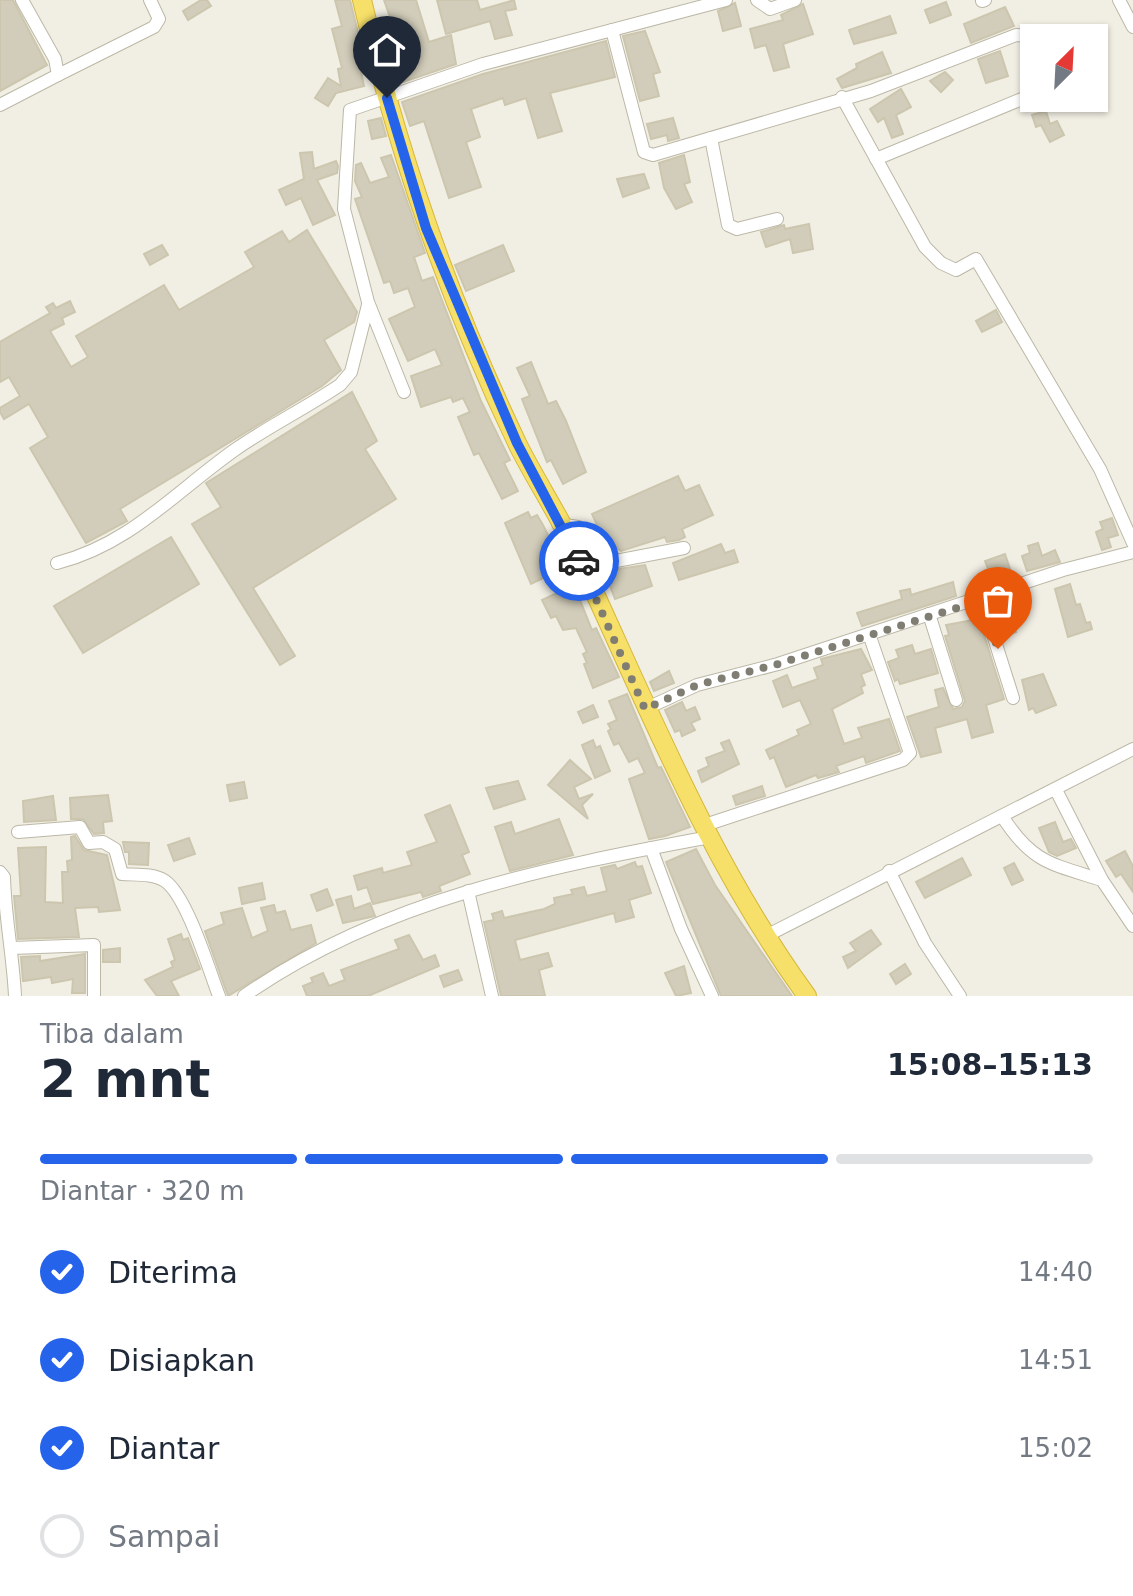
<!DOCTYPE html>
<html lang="id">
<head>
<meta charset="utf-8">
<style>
  :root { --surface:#fff; --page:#f2f2f3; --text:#1f2937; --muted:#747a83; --line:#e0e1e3; --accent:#2563eb }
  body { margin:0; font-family:"DejaVu Sans",sans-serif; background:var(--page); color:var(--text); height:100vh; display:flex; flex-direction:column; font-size:30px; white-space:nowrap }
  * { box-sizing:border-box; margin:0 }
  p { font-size:26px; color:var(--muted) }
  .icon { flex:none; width:44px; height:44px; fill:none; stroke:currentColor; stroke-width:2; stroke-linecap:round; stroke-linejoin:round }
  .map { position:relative; height:996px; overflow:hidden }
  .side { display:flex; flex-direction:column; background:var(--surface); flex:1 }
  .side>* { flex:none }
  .needle { width:52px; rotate:24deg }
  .fabs { position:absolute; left:1020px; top:24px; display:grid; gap:16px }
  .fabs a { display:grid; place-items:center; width:88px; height:88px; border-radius:0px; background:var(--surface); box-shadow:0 2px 6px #0004; font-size:40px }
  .pin { position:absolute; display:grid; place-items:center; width:68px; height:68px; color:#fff; margin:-82px -34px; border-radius:50% 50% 50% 0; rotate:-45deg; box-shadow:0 0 8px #0007 }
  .pin .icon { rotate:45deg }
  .courier { position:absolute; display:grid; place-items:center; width:80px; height:80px; margin:-40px; border:6px solid #2563eb; border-radius:50%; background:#fff; color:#222; box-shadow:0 2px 10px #0007 }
  .head em { font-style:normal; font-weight:600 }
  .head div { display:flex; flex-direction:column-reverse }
  .head { display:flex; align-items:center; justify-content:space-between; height:136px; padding:0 40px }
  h1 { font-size:52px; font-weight:600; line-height:60px }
  .bar { display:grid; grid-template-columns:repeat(4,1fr); gap:12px 8px; align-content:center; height:96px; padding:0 40px }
  .bar i { height:10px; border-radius:6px; background:var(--line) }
  .bar .active { background:var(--accent) }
  .bar p { grid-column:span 4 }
  ol { padding:0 40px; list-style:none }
  li { display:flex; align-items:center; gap:24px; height:88px }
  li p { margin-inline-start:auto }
  li .icon { padding:8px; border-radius:50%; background:var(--accent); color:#fff; stroke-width:4 }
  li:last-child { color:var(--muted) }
  li i { width:44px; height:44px; border:4px solid var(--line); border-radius:50% }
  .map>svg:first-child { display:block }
  .building { fill:#d2cdba; stroke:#ccc6ae; stroke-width:2 }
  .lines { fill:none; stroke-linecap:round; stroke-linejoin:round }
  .minor-casing { stroke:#bcb8a7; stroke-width:14 }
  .highway-casing { stroke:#d5b73a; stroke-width:20 }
  .minor { stroke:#fff; stroke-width:12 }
  .highway { stroke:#f7e069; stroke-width:18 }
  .done { stroke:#807d72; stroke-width:8; stroke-dasharray:0 14.4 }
  .route { stroke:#2563eb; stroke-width:10 }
</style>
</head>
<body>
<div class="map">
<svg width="1133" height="996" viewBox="0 0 1133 996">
  <rect width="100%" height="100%" fill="#f1efe4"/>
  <!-- building -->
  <g class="building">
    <polygon points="0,0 13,0 47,65 0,91"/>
    <polygon points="201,0 207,0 211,6 188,20 183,11"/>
    <polygon points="335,0 350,0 364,57 358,58 364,86 336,93 328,106 315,98 328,78 341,86 338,69 342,68 332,29 342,26"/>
    <polygon points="384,0 416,0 429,42 451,35 456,64 403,82 402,78 395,80 392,68 397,66 395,59 409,55 401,29 386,33 382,19 390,17"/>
    <polygon points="437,0 477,0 480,10 514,0 516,9 505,11 512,35 495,39 490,21 446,34"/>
    <polygon points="946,2 951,15 930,23 925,10"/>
    <polygon points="735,3 741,26 723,31 718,11"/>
    <polygon points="803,4 813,34 783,44 789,67 774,71 766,45 755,48 750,29 783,20 781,15"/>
    <polygon points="1005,7 1014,26 971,43 964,24"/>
    <polygon points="890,16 896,33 854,44 849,30"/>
    <polygon points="645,31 660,72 653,74 659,96 640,101 623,36"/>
    <polygon points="606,41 615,77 550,93 562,131 538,138 526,98 505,105 503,98 471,109 480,137 466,142 481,187 449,198 424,121 410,126 402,102 483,74"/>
    <polygon points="1000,51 1008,76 986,83 978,59"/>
    <polygon points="882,52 891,73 842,88 837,79 857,68 856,64"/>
    <polygon points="945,72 953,80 941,92 930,81"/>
    <polygon points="901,89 911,107 896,115 903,134 892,138 884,118 878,122 870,109"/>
    <polygon points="1046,111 1050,124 1057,121 1064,135 1050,142 1041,125 1036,127 1032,115"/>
    <polygon points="381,118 386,136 372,139 368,121"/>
    <polygon points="673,118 679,138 668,141 667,135 651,139 647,124"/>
    <polygon points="312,152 314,169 336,161 338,166 337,173 317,180 335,215 313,225 301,198 286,205 279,190 304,179 300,153"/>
    <polygon points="391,155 425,253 414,257 422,281 433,277 481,401 510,460 504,463 518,491 502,499 479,453 474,455 458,417 470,412 463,398 453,402 451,397 421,407 411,376 442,365 435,349 408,361 389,319 415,307 408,288 394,293 390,281 384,283 355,199 362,197 355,181 356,165 361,163 370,183 389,177 381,158"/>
    <polygon points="684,155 690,182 684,184 692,202 676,209 664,188 659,163"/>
    <polygon points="644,174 649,188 623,197 617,179"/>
    <polygon points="809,224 813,249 793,253 790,239 766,247 761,232 784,225 785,229"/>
    <polygon points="307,230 357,312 354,322 324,340 341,370 322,386 120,509 127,521 86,543 30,448 48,437 29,404 4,419 0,412 0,408 20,396 9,377 0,382 0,342 50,313 46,307 53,303 56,308 70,301 75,312 62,318 64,324 50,331 71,367 88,357 76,336 164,285 179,310 254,267 245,252 282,231 289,242"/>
    <polygon points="162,245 168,255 150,265 144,254"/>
    <polygon points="503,245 514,271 466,291 455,265"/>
    <polygon points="996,310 1002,322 982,332 976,321"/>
    <polygon points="531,362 548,404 556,401 566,421 586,472 563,484 551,460 547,462 522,399 530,396 517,368"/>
    <polygon points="352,392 377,441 365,449 396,499 253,588 295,656 280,665 192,524 221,507 206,483"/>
    <polygon points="678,476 685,491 699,485 713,515 682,529 685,537 679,540 667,542 665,537 621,551 603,538 592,514"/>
    <polygon points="528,512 531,518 537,515 543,525 564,568 531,584 505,523"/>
    <polygon points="1112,518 1118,535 1108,538 1111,547 1102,550 1096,532 1103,529 1100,522"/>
    <polygon points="171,537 199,584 83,653 54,606"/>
    <polygon points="1038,543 1042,556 1055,550 1060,562 1027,571 1022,556 1030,553 1028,546"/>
    <polygon points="721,544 725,553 734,550 738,562 679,580 673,563"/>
    <polygon points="1005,554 1010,569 991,576 985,561"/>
    <polygon points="645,565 652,586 615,599 610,586 605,586 598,572"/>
    <polygon points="953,582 956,596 919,608 862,626 857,613 902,599 900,591 910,589 911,595"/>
    <polygon points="1070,584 1076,605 1080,604 1086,623 1090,622 1092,629 1068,637 1055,589"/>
    <polygon points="574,585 592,630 596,628 619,677 593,688 584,664 587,663 583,654 587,652 576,628 563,630 556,616 551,618 542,600"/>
    <polygon points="1008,611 1016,632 1003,637 996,615"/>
    <polygon points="979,619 1004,699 986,705 993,732 972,738 967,719 935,728 941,752 921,757 907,717 939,707 935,690 943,688 953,709 962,707 965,701 945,636 949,635 946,625"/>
    <polygon points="912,645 915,654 931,649 938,673 900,684 898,679 895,681 888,662 899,658 896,650"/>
    <polygon points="861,649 872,670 861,674 865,685 861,687 863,693 832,709 844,744 862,738 858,728 889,719 900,751 866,763 864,756 836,766 839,772 818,778 816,775 786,787 774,757 770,759 766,750 799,735 797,730 811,724 800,700 783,707 773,681 787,675 792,688 818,679 814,668 823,665 821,659"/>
    <polygon points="669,671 674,683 654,691 650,682"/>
    <polygon points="1043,674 1056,705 1036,713 1033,708 1029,710 1022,680"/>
    <polygon points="627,694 658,768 661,767 690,827 665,836 649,839 629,779 645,773 638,758 629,762 619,743 614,745 608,731 611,729 608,724 617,720 609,701"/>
    <polygon points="682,702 686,711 695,707 700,719 691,723 695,730 682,736 680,730 675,732 665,710"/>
    <polygon points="593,705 598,717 583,723 578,712"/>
    <polygon points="593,740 596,748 600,746 610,771 595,778 582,745"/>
    <polygon points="729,740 739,764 702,782 698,771 709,766 706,758 725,751 721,743"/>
    <polygon points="570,760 591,779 574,787 579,799 593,794 582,805 588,819 548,785"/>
    <polygon points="518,781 525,799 494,809 486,788"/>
    <polygon points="244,782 247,798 230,801 227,785"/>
    <polygon points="762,786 765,796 736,805 733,796"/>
    <polygon points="108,795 112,821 103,822 104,833 94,834 83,819 71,819 70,798"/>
    <polygon points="53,796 56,820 24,822 23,801"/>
    <polygon points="450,805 469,852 462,855 470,874 439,886 441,891 423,897 421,892 373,904 367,887 358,890 354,876 382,868 383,873 412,865 407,852 437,842 425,815"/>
    <polygon points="559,819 573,855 510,871 495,827 511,822 515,834"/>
    <polygon points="1055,822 1063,842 1071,839 1076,848 1057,856 1049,852 1039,828"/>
    <polygon points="75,836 84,850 107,855 120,910 99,912 98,907 75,908 79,937 18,939 14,896 21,896 18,848 46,847 45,902 63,903 62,872 68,872 67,861 72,860 71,837"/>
    <polygon points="189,838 195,854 174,861 168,845"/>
    <polygon points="123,842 149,843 148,865 129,864 129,852 125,852"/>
    <polygon points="696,849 715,885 792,996 721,996 666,862"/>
    <polygon points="1125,851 1133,866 1133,892 1121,874 1116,877 1106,861"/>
    <polygon points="962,858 971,875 925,898 916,882"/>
    <polygon points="635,862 637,867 642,866 651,893 629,900 634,917 616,922 614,913 515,940 520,960 548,953 552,966 539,970 545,996 501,996 484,922 494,920 492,914 502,911 504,918 544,909 555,904 554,898 573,894 571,890 584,887 587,896 607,891 601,868 615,865 617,869"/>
    <polygon points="1014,863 1023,880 1012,885 1004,868"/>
    <polygon points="262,883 265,899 242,904 239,888"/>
    <polygon points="327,889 333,905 317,911 311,895"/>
    <polygon points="351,896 354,909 370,903 375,916 343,923 336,900"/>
    <polygon points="274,905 276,913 285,911 291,930 311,925 316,943 228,996 205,931 224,924 221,913 242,908 252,938 268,931 261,908"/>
    <polygon points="871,930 881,944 848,968 843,957 856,951 850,943"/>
    <polygon points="181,934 183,940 188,938 200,969 171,981 179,996 157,996 145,980 173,967 171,962 175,960 168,939"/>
    <polygon points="409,935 423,960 435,955 439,966 368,996 307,996 303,986 313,982 311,978 323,973 329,986 345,980 341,970 399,949 395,940"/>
    <polygon points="120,948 120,962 103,962 103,950"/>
    <polygon points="85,954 85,993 72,993 73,979 52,983 51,977 23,981 21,957 40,956 40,961"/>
    <polygon points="905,964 911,974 896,984 890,974"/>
    <polygon points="684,966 691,993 676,996 665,973"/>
    <polygon points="458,970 462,980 444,987 440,976"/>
  </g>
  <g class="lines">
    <defs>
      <g id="minor">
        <polyline points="22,0 55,59 58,75 154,27 159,19 150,0"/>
        <polyline points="757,0 770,9 795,0"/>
        <polyline points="1119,0 1133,27"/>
        <polyline points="982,1 985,0"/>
        <polyline points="612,30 644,152 653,155 871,91 1016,35 1028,36 1034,52"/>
        <polyline points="842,97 925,247 941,263 956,270 976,259 1100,469 1133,543"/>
        <polyline points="0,105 58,75"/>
        <polyline points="711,138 728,225 737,229 777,219"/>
        <polyline points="876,159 1034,94"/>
        <polyline points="404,392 368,302 344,209 350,110 483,64 726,0"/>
        <polyline points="558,524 578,527 616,561 684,548"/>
        <path d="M57 563C131 544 176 491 236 449 269 426 306 408 340 385L351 372 368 305"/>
        <polyline points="982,600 1013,698"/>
        <polyline points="929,614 956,700"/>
        <polyline points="645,709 697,685 778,664 1063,570 1133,552"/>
        <polyline points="1056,790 1102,880 1133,926"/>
        <path d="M1002 816C1032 863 1051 864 1102 880"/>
        <polyline points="705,825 903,760 910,753 869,634"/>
        <path d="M18 832 80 827 89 843 103 842 115 849 122 874C135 875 153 873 165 881 187 896 209 970 219 996"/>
        <polyline points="651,848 681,929 712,996"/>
        <polyline points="889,871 925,943 960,996"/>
        <path d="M0 872 4 877C5 918 13 955 15 996"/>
        <polyline points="468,891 492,996"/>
        <polyline points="764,937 1133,749"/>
        <polyline points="12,948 94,945 94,996"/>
        <path d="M244 996C381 900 548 867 710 837"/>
      </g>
      <path id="highway" d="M362 0C398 153 450 303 518 445 535 479 557 512 573 546 645 699 707 859 807 996"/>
    </defs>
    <!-- minor casing -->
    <use href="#minor" class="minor-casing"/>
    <!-- highway casing -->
    <use href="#highway" class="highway-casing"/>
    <!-- minor -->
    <use href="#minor" class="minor"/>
    <!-- highway -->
    <use href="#highway" class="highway"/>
  </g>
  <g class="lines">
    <!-- done -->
    <polyline class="done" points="579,561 645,709 697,685 778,664 982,600 998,649"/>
    <!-- route -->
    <polyline class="route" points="387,98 426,228 517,443 579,561"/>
  </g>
</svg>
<div class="fabs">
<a><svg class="needle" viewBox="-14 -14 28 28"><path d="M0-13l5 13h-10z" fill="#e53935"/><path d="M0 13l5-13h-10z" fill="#747a83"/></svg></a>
</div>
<div class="pin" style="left:998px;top:649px;background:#ea580c"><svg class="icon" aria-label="bag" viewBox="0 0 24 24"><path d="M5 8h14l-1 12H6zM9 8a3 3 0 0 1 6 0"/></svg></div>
<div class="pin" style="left:387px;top:98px;background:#1f2937"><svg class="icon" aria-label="home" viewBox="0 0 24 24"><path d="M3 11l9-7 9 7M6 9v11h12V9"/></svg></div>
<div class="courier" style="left:579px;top:561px"><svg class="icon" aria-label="car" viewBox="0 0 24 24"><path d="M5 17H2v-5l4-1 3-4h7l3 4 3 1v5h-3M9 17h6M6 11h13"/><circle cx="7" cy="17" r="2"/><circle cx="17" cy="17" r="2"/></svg></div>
</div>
<section class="side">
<div class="head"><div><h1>2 mnt</h1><p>Tiba dalam</p></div><em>15:08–15:13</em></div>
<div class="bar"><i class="active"></i><i class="active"></i><i class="active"></i><i></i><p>Diantar · 320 m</p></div>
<ol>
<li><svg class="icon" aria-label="check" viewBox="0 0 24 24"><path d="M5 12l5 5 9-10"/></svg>Diterima<p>14:40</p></li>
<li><svg class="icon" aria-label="check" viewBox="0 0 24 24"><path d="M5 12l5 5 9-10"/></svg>Disiapkan<p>14:51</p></li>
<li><svg class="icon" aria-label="check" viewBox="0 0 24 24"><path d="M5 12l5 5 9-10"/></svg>Diantar<p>15:02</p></li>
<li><i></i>Sampai</li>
</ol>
</section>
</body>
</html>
